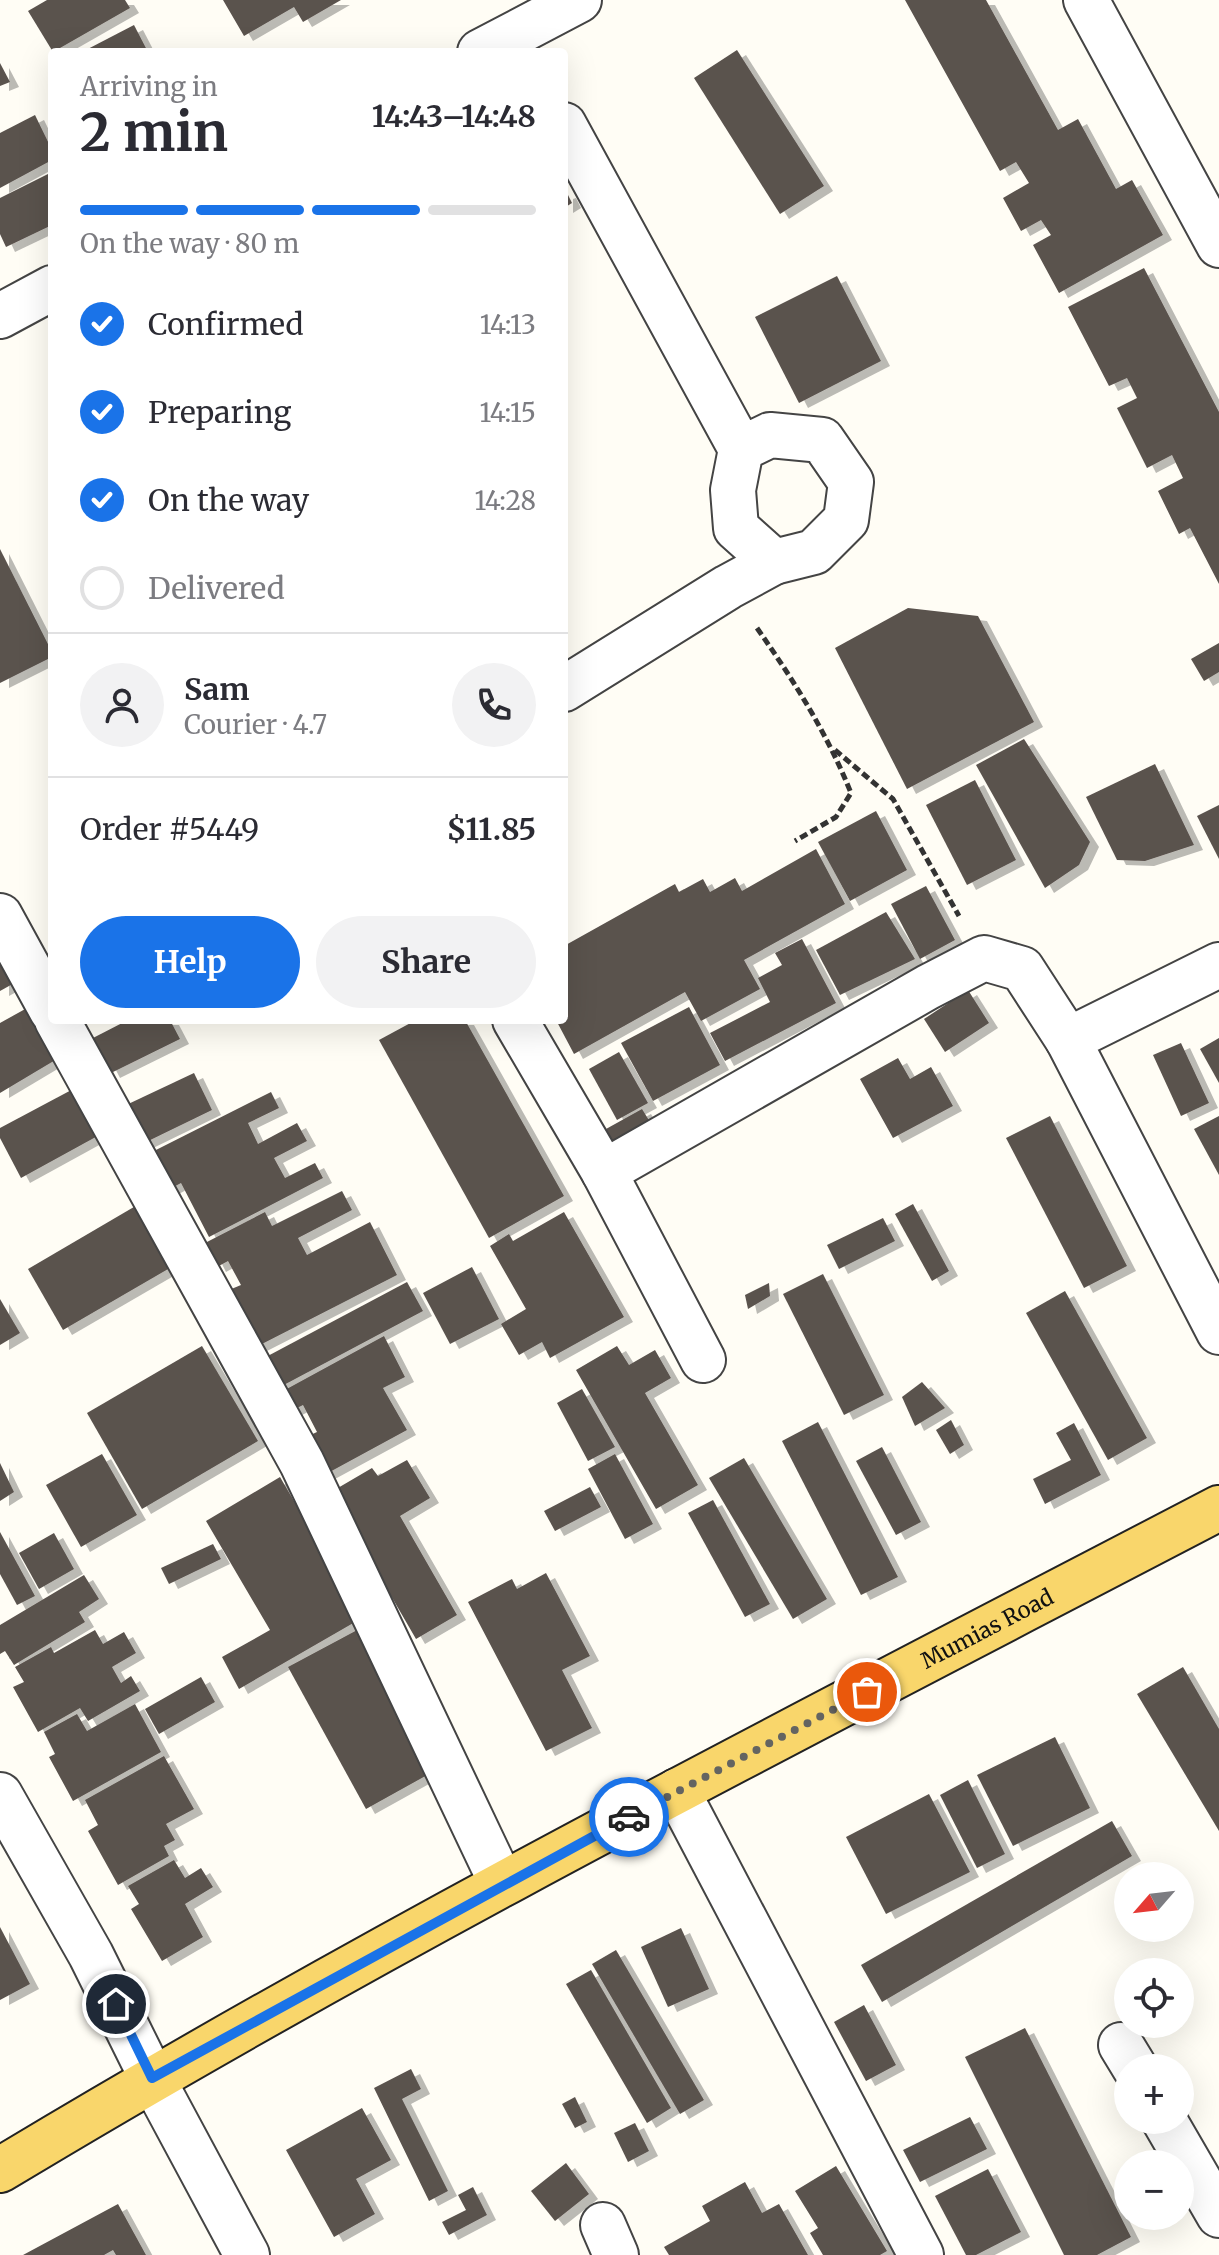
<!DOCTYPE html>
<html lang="en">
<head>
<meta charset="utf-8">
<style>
  :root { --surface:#fff; --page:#f2f2f3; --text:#2b2b33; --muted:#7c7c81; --line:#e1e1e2; --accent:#1a73e8 }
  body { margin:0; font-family:Merriweather,serif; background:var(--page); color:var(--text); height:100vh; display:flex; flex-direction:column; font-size:30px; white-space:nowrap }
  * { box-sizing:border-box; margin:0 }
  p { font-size:26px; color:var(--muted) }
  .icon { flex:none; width:44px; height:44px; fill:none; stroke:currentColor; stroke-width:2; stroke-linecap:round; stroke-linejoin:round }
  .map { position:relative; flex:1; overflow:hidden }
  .panel { position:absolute; left:48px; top:48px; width:520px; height:976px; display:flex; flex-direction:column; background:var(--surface); border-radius:8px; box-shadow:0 8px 32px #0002 }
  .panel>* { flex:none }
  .needle { width:52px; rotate:242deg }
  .tools { position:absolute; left:1114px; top:1862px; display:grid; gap:16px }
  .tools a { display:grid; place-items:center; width:80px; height:80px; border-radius:50%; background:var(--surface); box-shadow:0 8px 32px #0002; font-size:40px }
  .pin { position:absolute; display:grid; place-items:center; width:68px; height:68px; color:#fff; margin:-34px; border:4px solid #fff; border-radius:50%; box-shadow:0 2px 8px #0007 }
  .courier { position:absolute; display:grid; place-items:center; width:80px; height:80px; margin:-40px; border:6px solid #1a73e8; border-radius:50%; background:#fff; color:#222; box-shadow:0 2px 10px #0007 }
  .summary em { font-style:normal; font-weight:700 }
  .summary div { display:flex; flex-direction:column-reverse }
  .summary { display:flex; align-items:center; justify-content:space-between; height:136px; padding:0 32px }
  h1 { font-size:52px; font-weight:700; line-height:60px }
  .bar { display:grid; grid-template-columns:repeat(4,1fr); gap:12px 8px; align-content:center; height:96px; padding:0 32px }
  .bar i { height:10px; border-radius:6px; background:var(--line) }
  .bar .on { background:var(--accent) }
  .bar p { grid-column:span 4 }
  .line { display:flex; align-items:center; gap:20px; padding:0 32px; border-top:2px solid var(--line) }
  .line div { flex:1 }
  .round { display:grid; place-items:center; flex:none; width:84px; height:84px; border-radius:42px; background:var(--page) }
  ol { padding:0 32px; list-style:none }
  li { display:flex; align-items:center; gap:24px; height:88px }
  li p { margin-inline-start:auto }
  li .icon { padding:8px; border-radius:50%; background:var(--accent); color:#fff; stroke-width:4 }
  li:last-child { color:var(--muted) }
  li i { width:44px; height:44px; border:4px solid var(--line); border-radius:50% }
  .button { display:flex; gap:16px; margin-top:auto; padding:16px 32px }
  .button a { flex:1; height:92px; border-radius:48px; background:var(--accent); color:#fff; font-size:32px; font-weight:700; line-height:92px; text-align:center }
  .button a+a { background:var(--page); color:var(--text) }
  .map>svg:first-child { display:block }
  .building { fill:#5a524d; filter:url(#shadow) }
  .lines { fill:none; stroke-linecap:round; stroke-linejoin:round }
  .minor-casing { stroke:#444; stroke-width:48 }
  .major-casing { stroke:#222; stroke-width:48 }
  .path { stroke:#333; stroke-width:5; stroke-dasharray:8 4; stroke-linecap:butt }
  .minor { stroke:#fff; stroke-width:44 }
  .major { stroke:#f9d66b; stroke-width:44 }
  .done { stroke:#646461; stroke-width:8; stroke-dasharray:0 14.4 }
  .route { stroke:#1a73e8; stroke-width:10 }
  .labels { text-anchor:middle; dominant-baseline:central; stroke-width:8; stroke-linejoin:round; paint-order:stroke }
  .street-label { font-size:22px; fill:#111; stroke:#fff }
</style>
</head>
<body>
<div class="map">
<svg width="1219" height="2255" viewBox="0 0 1219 2255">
  <defs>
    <filter id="shadow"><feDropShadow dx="9" dy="5" stdDeviation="0" flood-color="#0004"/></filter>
  </defs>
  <rect width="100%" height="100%" fill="#fffdf5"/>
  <!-- building -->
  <g class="building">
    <polygon points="47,0 125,0 130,8 53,52 28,11"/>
    <polygon points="223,0 341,0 303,22 294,7 244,36"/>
    <polygon points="905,0 986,0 1058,130 1078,119 1116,189 1132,180 1163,235 1059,293 1033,245 1051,235 1041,220 1021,231 1003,198 1029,183 1016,162 1000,171"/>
    <polygon points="134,25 148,52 82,52"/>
    <polygon points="737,50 824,186 780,214 694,78"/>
    <polygon points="0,63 10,82 0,86"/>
    <polygon points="35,115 52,150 52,160 0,188 0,133"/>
    <polygon points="52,172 52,225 6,247 0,234 0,198"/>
    <polygon points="567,193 572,203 564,208 564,194"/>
    <polygon points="1144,268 1219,412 1219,584 1190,528 1179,534 1158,491 1183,478 1172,455 1147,468 1117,408 1137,398 1127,378 1109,386 1068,307"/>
    <polygon points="837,276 881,361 799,403 755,317"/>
    <polygon points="0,549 52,652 52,657 0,683"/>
    <polygon points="908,608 978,616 1034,722 907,789 835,648"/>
    <polygon points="1219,643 1219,672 1204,681 1191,659"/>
    <polygon points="1024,739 1090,842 1079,865 1045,888 976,765"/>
    <polygon points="1155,764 1194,845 1145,861 1117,860 1086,797"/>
    <polygon points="975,780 1016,860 967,885 926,805"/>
    <polygon points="1219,805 1219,859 1197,816"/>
    <polygon points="876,811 907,870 850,901 818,842"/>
    <polygon points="816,849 845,904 744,960 760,989 701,1021 685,992 574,1054 556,1020 564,1020 564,959 568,957 564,946 675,884 679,892 703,879 710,892 735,878 742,891"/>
    <polygon points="926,886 955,940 920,959 891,904"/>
    <polygon points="886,912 915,959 840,995 816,950"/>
    <polygon points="802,939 836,1003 725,1061 710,1033 770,1002 758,978 782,965 775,953"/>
    <polygon points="0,947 18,981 0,991"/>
    <polygon points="968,990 989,1023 945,1052 924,1019"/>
    <polygon points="689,1007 720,1065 653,1101 621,1043"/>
    <polygon points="27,1008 57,1059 0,1093 0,1023"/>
    <polygon points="128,1020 170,1020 180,1039 111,1073 93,1038"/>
    <polygon points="416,1020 465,1020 564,1196 489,1238 379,1040"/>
    <polygon points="1219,1038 1219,1083 1200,1049"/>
    <polygon points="1181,1043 1209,1103 1181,1116 1153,1055"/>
    <polygon points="619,1052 648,1103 617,1120 589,1069"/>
    <polygon points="898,1058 910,1079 931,1067 953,1106 893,1138 860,1079"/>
    <polygon points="194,1073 212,1110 142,1144 124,1106"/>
    <polygon points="77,1087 103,1133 21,1178 0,1138 0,1128"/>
    <polygon points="271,1092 279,1108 248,1123 258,1144 297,1123 307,1141 274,1158 285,1178 315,1163 323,1178 209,1237 181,1183 166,1191 148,1154"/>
    <polygon points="642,1109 655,1130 618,1151 606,1129"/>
    <polygon points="1050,1116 1127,1266 1084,1288 1006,1138"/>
    <polygon points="1219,1116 1219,1175 1194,1129"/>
    <polygon points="342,1191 352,1210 298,1238 307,1255 370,1222 397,1275 258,1346 229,1290 241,1285 228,1261 217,1267 205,1243 265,1212 272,1226"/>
    <polygon points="139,1204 175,1265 63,1330 28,1269"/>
    <polygon points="913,1204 949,1271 932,1281 895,1214"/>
    <polygon points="564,1212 624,1317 550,1358 542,1342 519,1355 501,1324 526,1309 490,1246 509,1234 513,1241"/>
    <polygon points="883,1218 895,1241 839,1269 827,1245"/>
    <polygon points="472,1267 499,1319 450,1344 423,1293"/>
    <polygon points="823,1274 884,1395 844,1415 783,1294"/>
    <polygon points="407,1282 423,1311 280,1387 264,1358"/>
    <polygon points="769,1283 770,1296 748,1309 745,1295"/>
    <polygon points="1065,1291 1147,1438 1108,1460 1026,1313"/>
    <polygon points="0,1299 20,1333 0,1345"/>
    <polygon points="384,1336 405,1377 383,1388 407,1430 326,1474 306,1437 317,1432 303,1405 293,1410 283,1391"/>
    <polygon points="202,1346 258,1441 142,1509 87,1413"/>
    <polygon points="617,1346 629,1365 655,1350 671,1378 645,1393 698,1485 656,1509 576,1370"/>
    <polygon points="922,1382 945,1408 915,1426 902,1397"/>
    <polygon points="582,1389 615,1447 588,1461 557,1403"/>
    <polygon points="951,1420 964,1445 950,1454 936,1430"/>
    <polygon points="818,1422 898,1577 861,1595 782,1441"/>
    <polygon points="1074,1423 1101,1475 1045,1504 1033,1479 1071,1460 1056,1433"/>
    <polygon points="882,1447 921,1522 896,1535 856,1461"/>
    <polygon points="102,1454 137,1515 81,1547 46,1485"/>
    <polygon points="615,1454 653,1524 625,1539 588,1469"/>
    <polygon points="744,1458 827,1599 793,1619 709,1478"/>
    <polygon points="407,1460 430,1498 400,1516 457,1615 416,1639 331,1492 372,1468 378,1476"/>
    <polygon points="0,1463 14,1492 0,1501"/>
    <polygon points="280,1477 362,1618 239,1689 222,1657 270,1630 206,1521"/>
    <polygon points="590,1487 601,1507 555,1531 544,1511"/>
    <polygon points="713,1500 770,1604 745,1617 688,1513"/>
    <polygon points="0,1532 35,1596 17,1605 0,1574"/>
    <polygon points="54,1533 74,1569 39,1589 19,1553"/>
    <polygon points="213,1544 221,1559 169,1584 161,1568"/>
    <polygon points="546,1573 590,1656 562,1670 592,1728 546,1751 468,1602 512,1579 517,1589"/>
    <polygon points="84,1575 99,1599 79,1612 85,1622 14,1665 5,1651 0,1654 0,1625"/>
    <polygon points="361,1628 438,1769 366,1809 288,1667"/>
    <polygon points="95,1630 103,1644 124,1632 136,1653 112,1667 121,1683 131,1676 140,1691 88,1721 80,1708 38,1732 13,1687 24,1682 15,1667 51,1647 54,1653"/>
    <polygon points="1183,1667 1219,1729 1219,1831 1137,1694"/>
    <polygon points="201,1677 215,1702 159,1734 145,1709"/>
    <polygon points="135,1704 161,1752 73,1801 49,1757 55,1754 44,1732 77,1714 87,1731"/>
    <polygon points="1055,1737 1090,1808 1013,1846 977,1775"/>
    <polygon points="164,1756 194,1809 166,1824 175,1840 164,1846 169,1856 118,1885 88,1831 98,1825 85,1800"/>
    <polygon points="968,1780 1005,1854 977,1868 940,1795"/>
    <polygon points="929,1794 970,1872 886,1914 846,1837"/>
    <polygon points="1112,1821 1132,1856 882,2002 861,1965"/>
    <polygon points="174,1860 185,1878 201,1868 213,1887 185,1904 203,1937 162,1961 131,1909 139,1904 128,1886"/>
    <polygon points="0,1927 30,1984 0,2000"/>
    <polygon points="681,1928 709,1989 668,2007 641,1947"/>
    <polygon points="616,1950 704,2100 680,2114 592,1964"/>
    <polygon points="591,1970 671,2108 647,2123 566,1984"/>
    <polygon points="864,2005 896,2065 866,2081 834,2022"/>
    <polygon points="1025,2028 1131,2237 1097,2255 1064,2255 965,2057"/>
    <polygon points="411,2069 421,2089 402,2099 448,2191 429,2201 374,2088"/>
    <polygon points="575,2097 587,2122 575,2128 562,2104"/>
    <polygon points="362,2108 391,2160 356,2179 375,2214 334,2237 286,2150"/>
    <polygon points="970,2117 987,2149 920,2182 903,2150"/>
    <polygon points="635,2123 649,2151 628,2162 614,2133"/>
    <polygon points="566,2163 589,2194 555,2221 531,2191"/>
    <polygon points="836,2166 887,2251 880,2255 823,2255 810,2233 818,2228 795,2191"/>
    <polygon points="988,2169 1021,2232 976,2255 966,2255 935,2196"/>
    <polygon points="745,2182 762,2213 779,2204 808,2255 669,2255 664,2247 710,2221 702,2206"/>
    <polygon points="473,2187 487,2215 449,2235 442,2222 466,2210 458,2195"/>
    <polygon points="118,2204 146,2255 116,2255 113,2250 104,2255 23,2255"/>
  </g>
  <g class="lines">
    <defs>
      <g id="minor">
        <polyline points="1086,0 1219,245"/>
        <polyline points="480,52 579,0"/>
        <polyline points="564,125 741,449 733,490 736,528 774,562 814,552 846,520 851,482 822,440 770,435 741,449"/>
        <polyline points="0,316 52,288"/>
        <polyline points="564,689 728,587 774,562"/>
        <polyline points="0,916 52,1011"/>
        <polyline points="1219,965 1068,1040 1219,1332"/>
        <polyline points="57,1020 302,1463 502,1884"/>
        <polyline points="515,1020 604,1172 703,1360"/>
        <polyline points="604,1172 928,987 984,958 1022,969 1068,1040"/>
        <polyline points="677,1791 921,2255"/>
        <polyline points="0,1795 91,1955 152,2078 247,2255"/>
        <polyline points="1121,2045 1135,2068"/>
        <polyline points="1164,2120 1219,2215"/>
        <polyline points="603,2225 616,2255"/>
      </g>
      <g id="major">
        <path id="s1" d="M0 2170C396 1931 809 1722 1219 1508"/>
      </g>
    </defs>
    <!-- minor casing -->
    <use href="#minor" class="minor-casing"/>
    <!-- major casing -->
    <use href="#major" class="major-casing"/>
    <!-- path -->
    <g class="path">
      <path d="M757 628C794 681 827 733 851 793L836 817 795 841"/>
      <polyline points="835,750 893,799 959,916"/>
    </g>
    <!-- minor -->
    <use href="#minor" class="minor"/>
    <!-- major -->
    <use href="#major" class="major"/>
  </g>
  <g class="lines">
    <!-- done -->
    <polyline class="done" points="629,1817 867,1692"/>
    <!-- route -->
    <polyline class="route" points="116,2004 152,2078 629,1817"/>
  </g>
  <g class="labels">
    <!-- street labels -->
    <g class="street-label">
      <text stroke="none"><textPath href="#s1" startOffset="1126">Mumias Road</textPath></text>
    </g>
  </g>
</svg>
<div class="tools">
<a><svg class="needle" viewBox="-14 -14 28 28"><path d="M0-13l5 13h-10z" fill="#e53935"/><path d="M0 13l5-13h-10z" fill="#7c7c81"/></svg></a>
<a><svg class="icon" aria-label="locate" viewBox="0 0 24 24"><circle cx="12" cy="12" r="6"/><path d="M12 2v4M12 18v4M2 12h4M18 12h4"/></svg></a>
<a>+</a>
<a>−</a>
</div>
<div class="pin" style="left:867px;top:1692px;background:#ea580c"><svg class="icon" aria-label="bag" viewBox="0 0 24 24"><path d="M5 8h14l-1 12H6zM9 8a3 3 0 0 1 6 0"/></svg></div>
<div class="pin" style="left:116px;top:2004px;background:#1f2937"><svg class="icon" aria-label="home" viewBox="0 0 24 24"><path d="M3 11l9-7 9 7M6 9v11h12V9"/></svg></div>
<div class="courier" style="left:629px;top:1817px"><svg class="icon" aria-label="car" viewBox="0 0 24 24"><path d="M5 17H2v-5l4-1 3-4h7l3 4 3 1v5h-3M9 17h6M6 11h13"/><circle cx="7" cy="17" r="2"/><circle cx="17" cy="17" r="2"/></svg></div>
<section class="panel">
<div class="summary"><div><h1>2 min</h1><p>Arriving in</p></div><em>14:43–14:48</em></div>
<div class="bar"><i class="on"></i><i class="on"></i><i class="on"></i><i></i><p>On the way · 80 m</p></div>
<ol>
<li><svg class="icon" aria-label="check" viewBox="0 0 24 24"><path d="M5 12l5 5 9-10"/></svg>Confirmed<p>14:13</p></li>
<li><svg class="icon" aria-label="check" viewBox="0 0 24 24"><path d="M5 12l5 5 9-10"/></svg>Preparing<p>14:15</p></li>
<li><svg class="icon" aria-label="check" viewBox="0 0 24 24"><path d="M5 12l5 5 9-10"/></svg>On the way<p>14:28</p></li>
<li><i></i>Delivered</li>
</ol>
<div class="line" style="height:144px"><a class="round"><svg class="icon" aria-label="person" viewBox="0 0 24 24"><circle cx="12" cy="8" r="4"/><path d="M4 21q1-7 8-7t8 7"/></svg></a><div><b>Sam</b><p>Courier · 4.7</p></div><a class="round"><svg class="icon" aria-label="phone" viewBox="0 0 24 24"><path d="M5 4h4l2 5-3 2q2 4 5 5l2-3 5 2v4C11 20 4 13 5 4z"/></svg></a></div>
<div class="line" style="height:104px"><div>Order #5449</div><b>$11.85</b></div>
<div class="button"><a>Help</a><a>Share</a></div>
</section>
</div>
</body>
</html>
